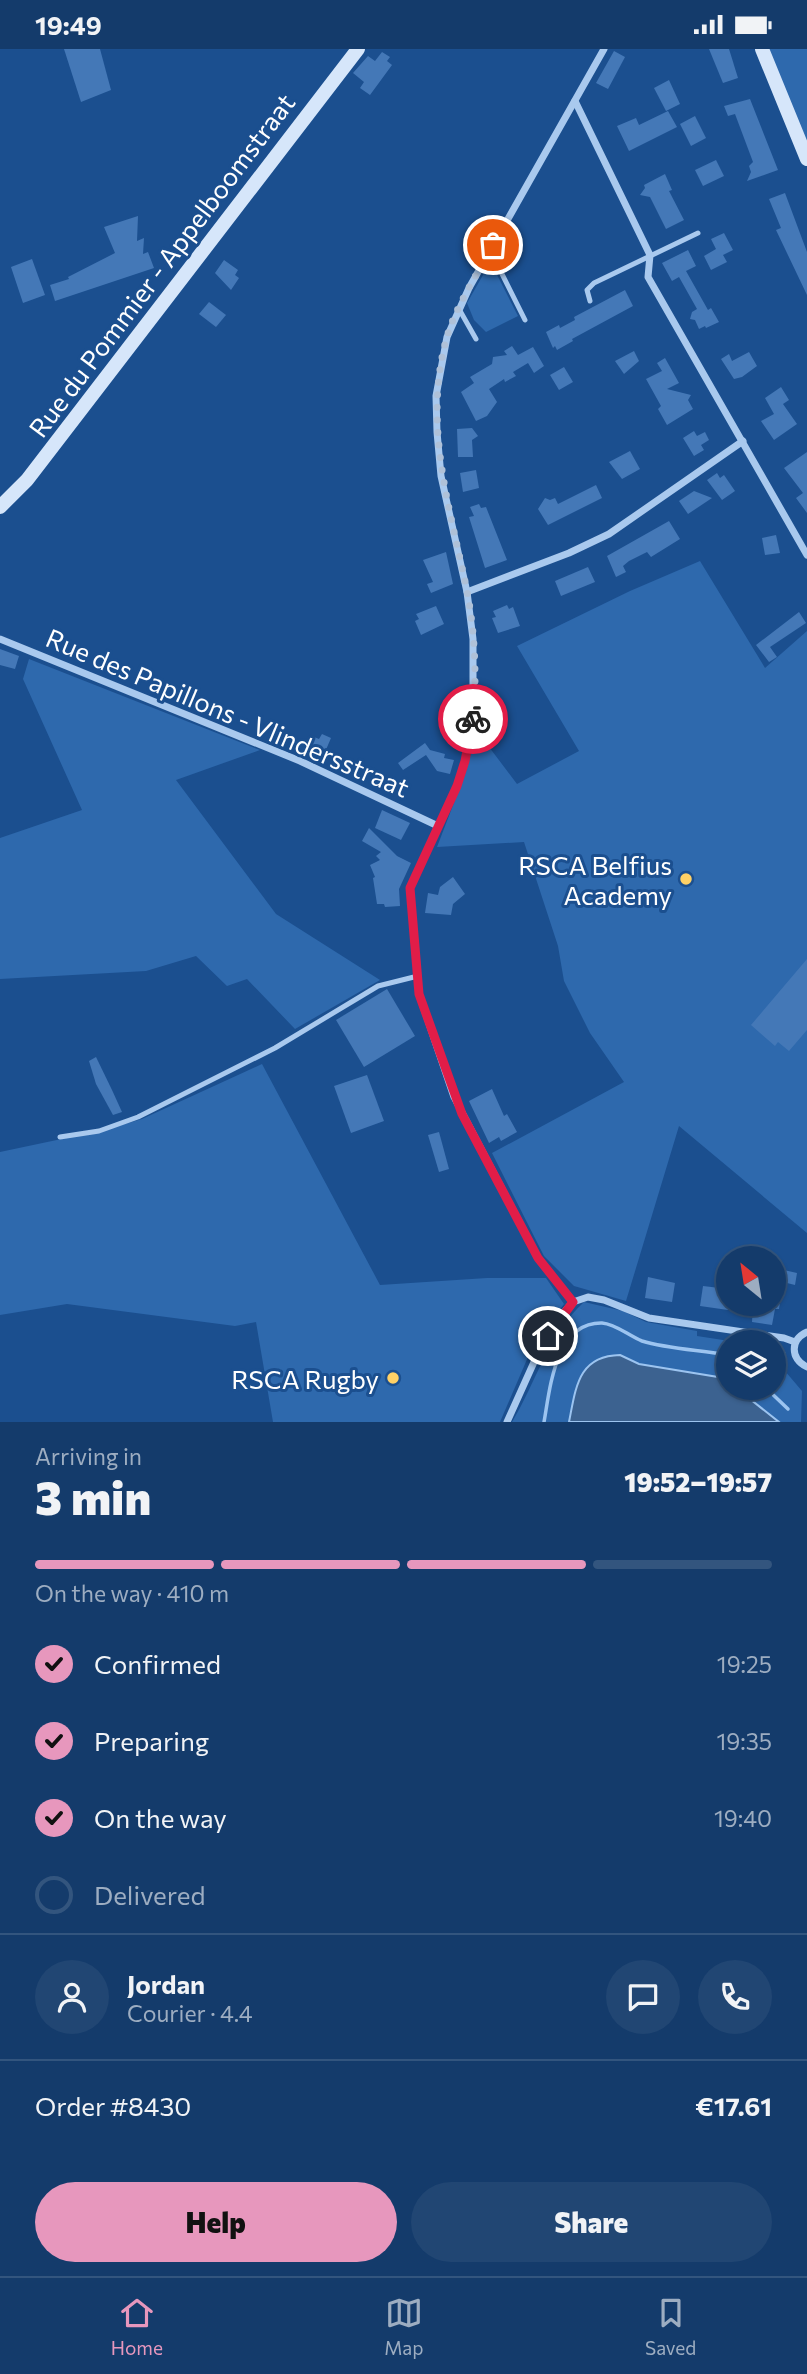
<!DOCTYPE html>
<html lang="en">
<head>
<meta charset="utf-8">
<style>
  :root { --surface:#143b6b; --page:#214673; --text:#f1f3f6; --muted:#9dadc1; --line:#33557e; --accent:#e797bd }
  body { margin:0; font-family:Commissioner,sans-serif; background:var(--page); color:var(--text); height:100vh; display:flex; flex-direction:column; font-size:26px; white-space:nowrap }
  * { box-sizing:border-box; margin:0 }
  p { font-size:23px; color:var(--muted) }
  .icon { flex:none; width:38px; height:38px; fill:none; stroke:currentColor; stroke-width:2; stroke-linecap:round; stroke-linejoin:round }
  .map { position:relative; height:1373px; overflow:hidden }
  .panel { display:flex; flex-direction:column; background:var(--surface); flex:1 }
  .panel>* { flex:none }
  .needle { width:46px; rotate:330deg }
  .buttons { position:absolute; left:716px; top:1197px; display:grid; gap:14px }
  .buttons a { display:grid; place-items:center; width:70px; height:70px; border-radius:50%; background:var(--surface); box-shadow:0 2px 5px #0004,0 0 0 2px var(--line); font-size:35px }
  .pin { position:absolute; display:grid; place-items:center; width:60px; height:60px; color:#fff; margin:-30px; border:4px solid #fff; border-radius:50%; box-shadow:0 2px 7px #0007 }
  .courier { position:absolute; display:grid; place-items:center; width:70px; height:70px; margin:-35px; border:5px solid #e11d48; border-radius:50%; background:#fff; color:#222; box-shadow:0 2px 9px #0007 }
  .overview em { font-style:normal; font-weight:800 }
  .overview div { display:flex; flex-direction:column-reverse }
  .overview { display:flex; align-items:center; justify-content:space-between; height:119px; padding:0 35px }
  h1 { font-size:46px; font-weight:800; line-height:52px }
  .bar { display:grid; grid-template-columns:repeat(4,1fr); gap:10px 7px; align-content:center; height:84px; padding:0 35px }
  .bar i { height:9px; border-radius:5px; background:var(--line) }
  .bar .current { background:var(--accent) }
  .bar p { grid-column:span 4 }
  .line { display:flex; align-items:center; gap:18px; padding:0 35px; border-top:2px solid var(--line) }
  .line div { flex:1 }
  .round { display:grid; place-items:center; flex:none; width:74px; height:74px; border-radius:37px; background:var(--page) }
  ol { padding:0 35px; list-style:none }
  li { display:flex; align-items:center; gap:21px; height:77px }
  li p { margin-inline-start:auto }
  li .icon { padding:7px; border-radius:50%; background:var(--accent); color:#111; stroke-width:4 }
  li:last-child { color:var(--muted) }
  li i { width:38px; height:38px; border:4px solid var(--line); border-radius:50% }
  .button { display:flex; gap:14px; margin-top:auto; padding:14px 35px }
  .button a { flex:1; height:80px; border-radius:42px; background:var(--accent); color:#111; font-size:28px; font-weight:800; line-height:80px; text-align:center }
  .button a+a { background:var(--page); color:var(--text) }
  .status { display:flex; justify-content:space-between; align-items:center; height:49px; padding:0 35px; background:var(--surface); direction:ltr }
  .status svg { height:19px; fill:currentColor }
  .tab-bar { display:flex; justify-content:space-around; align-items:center; height:98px; border-top:2px solid var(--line); background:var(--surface); font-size:19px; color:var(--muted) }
  .tab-bar a { display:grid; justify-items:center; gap:4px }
  .tab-bar .current { color:var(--accent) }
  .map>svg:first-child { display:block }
  .green { fill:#2e69ad }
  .water { fill:#3c6290; stroke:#9cc4f0; stroke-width:2 }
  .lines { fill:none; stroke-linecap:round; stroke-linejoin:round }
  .stream { stroke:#9cc4f0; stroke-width:3.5 }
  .building { fill:#4478b7 }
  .lane { stroke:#a9c9ee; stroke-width:5 }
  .street { stroke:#a9c9ee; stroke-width:7 }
  .secondary { stroke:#d6e6fa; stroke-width:14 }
  .done { stroke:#afc1d8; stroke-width:7; stroke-dasharray:0 12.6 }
  .route { stroke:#e11d48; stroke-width:9 }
  .poi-dot { fill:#ffd166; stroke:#1b4f8f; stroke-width:2.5 }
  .labels { text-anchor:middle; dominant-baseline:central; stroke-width:6; stroke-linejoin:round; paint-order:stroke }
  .street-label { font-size:26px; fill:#fff; stroke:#1b4f8f }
  .poi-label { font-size:26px; fill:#fff; stroke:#1b4f8f; text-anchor:end }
</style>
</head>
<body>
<div class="status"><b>19:49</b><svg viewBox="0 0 49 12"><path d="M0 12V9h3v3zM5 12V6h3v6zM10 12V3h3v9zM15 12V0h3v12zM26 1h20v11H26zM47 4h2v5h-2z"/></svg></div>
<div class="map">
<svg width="807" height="1373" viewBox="0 0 807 1373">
  <rect width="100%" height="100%" fill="#1b4f8f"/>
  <!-- green -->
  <g class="green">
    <polygon points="768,0 807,0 807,98"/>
    <polygon points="492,216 518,267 486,283 474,271 467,254 487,219"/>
    <polygon points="700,512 765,619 807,582 807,1184 679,1077 626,1252 574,1237 544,1207 492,1104 624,1033 590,984 564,932 558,897 524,793 437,798 465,725 477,682 517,735 579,702 517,597 630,542"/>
    <polygon points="29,610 260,701 176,731 276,865 380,931 295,980 247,930 227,937 196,907 146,922 0,930 0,789 82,761 23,630"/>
    <polygon points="262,1015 380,1236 487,1229 546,1229 564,1255 531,1301 500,1373 273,1373 256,1273 235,1277 67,1255 0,1266 0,1103 104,1081 142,1070"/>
    <path d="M584 1253 623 1262 646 1273 697 1282V1287L736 1293H728V1339H774V1301L786 1303 785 1322 802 1342 801 1373H512C537 1332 547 1287 584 1253Z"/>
  </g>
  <!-- water -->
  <path class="water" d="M620 1306 639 1315 724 1329 728 1332V1339H736L779 1373H569C576 1338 578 1307 620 1306Z"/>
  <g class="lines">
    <!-- stream -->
    <g class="stream">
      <polyline points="766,1339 788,1360"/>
      <path d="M544 1373C550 1340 555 1273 602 1274 616 1275 629 1287 642 1292 668 1300 701 1301 728 1306"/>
    </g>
  </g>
  <!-- building -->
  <g class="building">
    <polygon points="64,0 100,0 111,41 81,53"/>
    <polygon points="709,0 729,0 738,29 723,34"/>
    <polygon points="614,2 625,8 608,40 596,34"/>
    <polygon points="382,3 390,8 387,12 392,16 370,46 360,39 364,33 353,24 368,7 375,12"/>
    <polygon points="669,31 680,55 666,62 654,39"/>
    <polygon points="750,50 778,121 747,132 751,123 749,117 753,113 735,65 728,67 724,57"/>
    <polygon points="668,62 677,78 629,102 617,77 636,69 639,76"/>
    <polygon points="695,67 706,89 691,97 680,75"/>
    <polygon points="716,111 724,127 703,137 695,121"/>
    <polygon points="665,125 672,141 669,142 684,171 666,180 650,148 640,146 645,139 644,136"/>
    <polygon points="785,144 807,203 807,246 776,181 781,179 769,150"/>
    <polygon points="138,167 137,192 144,189 143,205 148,203 154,219 55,252 50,236 69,230 68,228 115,204 104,178"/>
    <polygon points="724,184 733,201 723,206 727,213 711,221 704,207 716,200 711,190"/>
    <polygon points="688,201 696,217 686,222 708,261 711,259 719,273 706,279 705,277 699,280 695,271 690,270 692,263 697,260 679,228 672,232 662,214"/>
    <polygon points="32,210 45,246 23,254 11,218"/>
    <polygon points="224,211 238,221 235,226 239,229 231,241 215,224"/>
    <polygon points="625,241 633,257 572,290 573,292 557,301 555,297 553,299 546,283 559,276 560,279 575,271 574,268"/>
    <polygon points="209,253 226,266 216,278 199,265"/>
    <polygon points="512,297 518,306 533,298 544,317 534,324 528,314 513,323 516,327 505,333 504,330 489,340 497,353 487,367 476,372 461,343 474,334 470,328 492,315 493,308 507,306 504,302"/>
    <polygon points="634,302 639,312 624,325 615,312"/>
    <polygon points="749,303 757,317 742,328 734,330 721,310 729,305 732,312"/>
    <polygon points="665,309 679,334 667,340 691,346 688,351 693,360 667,376 658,360 661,357 646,330 662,322 657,314"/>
    <polygon points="564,318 573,333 559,341 550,326"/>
    <polygon points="781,338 789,351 783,355 797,375 774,391 761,372 774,365 765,349"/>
    <polygon points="472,379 478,387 472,391 473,408 458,408 457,380"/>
    <polygon points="694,382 697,387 705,383 709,391 701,396 704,401 694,407 683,389"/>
    <polygon points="630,402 640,420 622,430 609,413"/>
    <polygon points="807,403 807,464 796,449 803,444 784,419"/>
    <polygon points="476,421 479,439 463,443 460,424"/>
    <polygon points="717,424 720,429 724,426 735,442 722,451 707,431"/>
    <polygon points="596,436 602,449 548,476 538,460 545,449 550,451 555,449 558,455"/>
    <polygon points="694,442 712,449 688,465 679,452"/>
    <polygon points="479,455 481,459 486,458 507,511 485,519 469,468 474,467 470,458"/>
    <polygon points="669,472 680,490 651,508 647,503 629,512 623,517 626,523 616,528 607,507"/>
    <polygon points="776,486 780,504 765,506 762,489"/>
    <polygon points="446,503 453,535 431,544 427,535 433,533 423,511"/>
    <polygon points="588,518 595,533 561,547 555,532"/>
    <polygon points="507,556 509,560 513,558 520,577 498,584 492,569 496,568 493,562"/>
    <polygon points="436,557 444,575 421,586 415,572 419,570 416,565"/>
    <polygon points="799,563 806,574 770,598 777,608 769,613 756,596"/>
    <polygon points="0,600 19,607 15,620 0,616"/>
    <polygon points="322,685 331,689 322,710 308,702 314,688 319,690"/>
    <polygon points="425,694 430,701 445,705 444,709 454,711 450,725 437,722 426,706 403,721 398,714"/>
    <polygon points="382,761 410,774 401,791 375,779"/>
    <polygon points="369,779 397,807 411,814 399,840 400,857 385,858 384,855 377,855 373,829 375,828 370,816 380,811 376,807 381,803 362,792"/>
    <polygon points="453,828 465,845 453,855 451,866 425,864 428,844 438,846 440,838"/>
    <polygon points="807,910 807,981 789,1002 778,993 775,997 751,976"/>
    <polygon points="387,940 415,987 364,1018 336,971"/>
    <polygon points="96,1008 112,1041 122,1063 113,1066 96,1035 89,1012"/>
    <polygon points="367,1026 384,1072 351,1084 334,1037"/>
    <polygon points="492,1040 504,1067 507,1065 517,1083 501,1092 499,1088 489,1094 469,1052"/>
    <polygon points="439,1083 449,1120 439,1123 428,1086"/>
    <polygon points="775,1219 797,1224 795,1236 783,1233 779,1260 775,1260 772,1276 752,1273 753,1255 774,1255"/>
    <polygon points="648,1228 675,1234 672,1253 645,1249"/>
    <polygon points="703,1237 728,1240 728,1261 700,1257"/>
  </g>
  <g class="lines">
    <!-- lane -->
    <g class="lane">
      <polyline points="490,201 525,271"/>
      <polyline points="590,252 587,241 594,234 698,184"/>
      <polyline points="459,260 476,290"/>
      <polyline points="60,1088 99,1082 138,1068 275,999 378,937 418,927"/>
    </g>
    <!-- street -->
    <g class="street">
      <polyline points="575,52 650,206 648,228 807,506"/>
      <polyline points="467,543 569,504 609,485 743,392"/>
      <polyline points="0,590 300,712 438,777"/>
      <polyline points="573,1253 538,1209 454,1048 419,945 410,839 457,737 465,712 473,667 473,590 467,543 441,427 437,383 436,347 447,288 469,239 604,0"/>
      <path d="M807 1283C790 1291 790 1309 807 1318"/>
      <polyline points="507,1373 539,1302 556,1272 573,1253 588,1248 604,1251 649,1269 784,1289 795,1293"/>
    </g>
    <!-- secondary -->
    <g class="secondary">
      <polyline points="762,0 807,110"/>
      <polyline points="0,458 27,431 358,0"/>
    </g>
  </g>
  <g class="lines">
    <!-- done -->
    <path class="done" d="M473 670C477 628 475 583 467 542 450 458 423 377 446 291 455 258 477 226 493 196"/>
    <!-- route -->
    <polyline class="route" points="473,670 465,712 457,737 410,839 419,945 462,1065 538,1209 573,1253 548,1287"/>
  </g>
  <!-- markers -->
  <g class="poi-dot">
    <circle cx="686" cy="830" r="7"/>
    <circle cx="393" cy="1329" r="7"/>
  </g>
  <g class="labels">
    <!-- street labels -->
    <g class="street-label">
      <text transform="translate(161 216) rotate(-53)">Rue du Pommier - Appelboomstraat</text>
      <text transform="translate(228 663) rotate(23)">Rue des Papillons - Vlindersstraat</text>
    </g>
    <!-- poi labels -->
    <g class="poi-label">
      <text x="672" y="815">RSCA Belfius<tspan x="672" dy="30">Academy</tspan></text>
      <text x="379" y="1329">RSCA Rugby</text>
    </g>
  </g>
</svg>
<div class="buttons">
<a><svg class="needle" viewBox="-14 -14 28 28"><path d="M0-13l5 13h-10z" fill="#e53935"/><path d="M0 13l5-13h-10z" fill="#9dadc1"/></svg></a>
<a><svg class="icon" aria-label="layers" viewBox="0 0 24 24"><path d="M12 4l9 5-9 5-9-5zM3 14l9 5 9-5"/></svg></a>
</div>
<div class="pin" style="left:493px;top:196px;background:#ea580c"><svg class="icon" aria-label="bag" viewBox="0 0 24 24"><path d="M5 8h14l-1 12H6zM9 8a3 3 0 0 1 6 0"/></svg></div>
<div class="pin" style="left:548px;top:1287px;background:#1f2937"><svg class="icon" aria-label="home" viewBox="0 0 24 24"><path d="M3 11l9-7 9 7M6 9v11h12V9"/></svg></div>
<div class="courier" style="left:473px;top:670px"><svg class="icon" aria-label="bike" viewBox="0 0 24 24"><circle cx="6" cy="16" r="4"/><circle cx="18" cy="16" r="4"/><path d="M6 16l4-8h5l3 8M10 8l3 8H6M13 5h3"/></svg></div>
</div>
<section class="panel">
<div class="overview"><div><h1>3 min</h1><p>Arriving in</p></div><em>19:52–19:57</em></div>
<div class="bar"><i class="current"></i><i class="current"></i><i class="current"></i><i></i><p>On the way · 410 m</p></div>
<ol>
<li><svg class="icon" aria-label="check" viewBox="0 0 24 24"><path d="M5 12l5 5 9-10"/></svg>Confirmed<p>19:25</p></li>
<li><svg class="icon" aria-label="check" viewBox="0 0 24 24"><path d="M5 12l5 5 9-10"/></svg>Preparing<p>19:35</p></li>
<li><svg class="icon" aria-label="check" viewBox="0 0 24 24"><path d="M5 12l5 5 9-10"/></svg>On the way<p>19:40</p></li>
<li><i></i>Delivered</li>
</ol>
<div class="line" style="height:126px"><a class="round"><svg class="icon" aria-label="person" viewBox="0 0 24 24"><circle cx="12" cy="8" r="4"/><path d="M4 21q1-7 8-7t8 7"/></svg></a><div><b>Jordan</b><p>Courier · 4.4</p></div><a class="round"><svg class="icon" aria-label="chat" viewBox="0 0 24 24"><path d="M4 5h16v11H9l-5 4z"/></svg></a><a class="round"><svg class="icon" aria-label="phone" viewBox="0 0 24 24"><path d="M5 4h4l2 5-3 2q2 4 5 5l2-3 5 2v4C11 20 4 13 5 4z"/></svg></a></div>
<div class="line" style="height:91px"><div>Order #8430</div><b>€17.61</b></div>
<div class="button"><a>Help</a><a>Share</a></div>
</section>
<nav class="tab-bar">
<a class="current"><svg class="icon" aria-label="home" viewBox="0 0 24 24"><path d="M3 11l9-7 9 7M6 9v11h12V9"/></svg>Home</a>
<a><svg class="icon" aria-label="map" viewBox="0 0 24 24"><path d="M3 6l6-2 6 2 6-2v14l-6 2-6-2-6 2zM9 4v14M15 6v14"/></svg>Map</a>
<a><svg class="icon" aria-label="saved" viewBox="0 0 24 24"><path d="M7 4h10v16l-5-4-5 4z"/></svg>Saved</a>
</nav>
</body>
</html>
